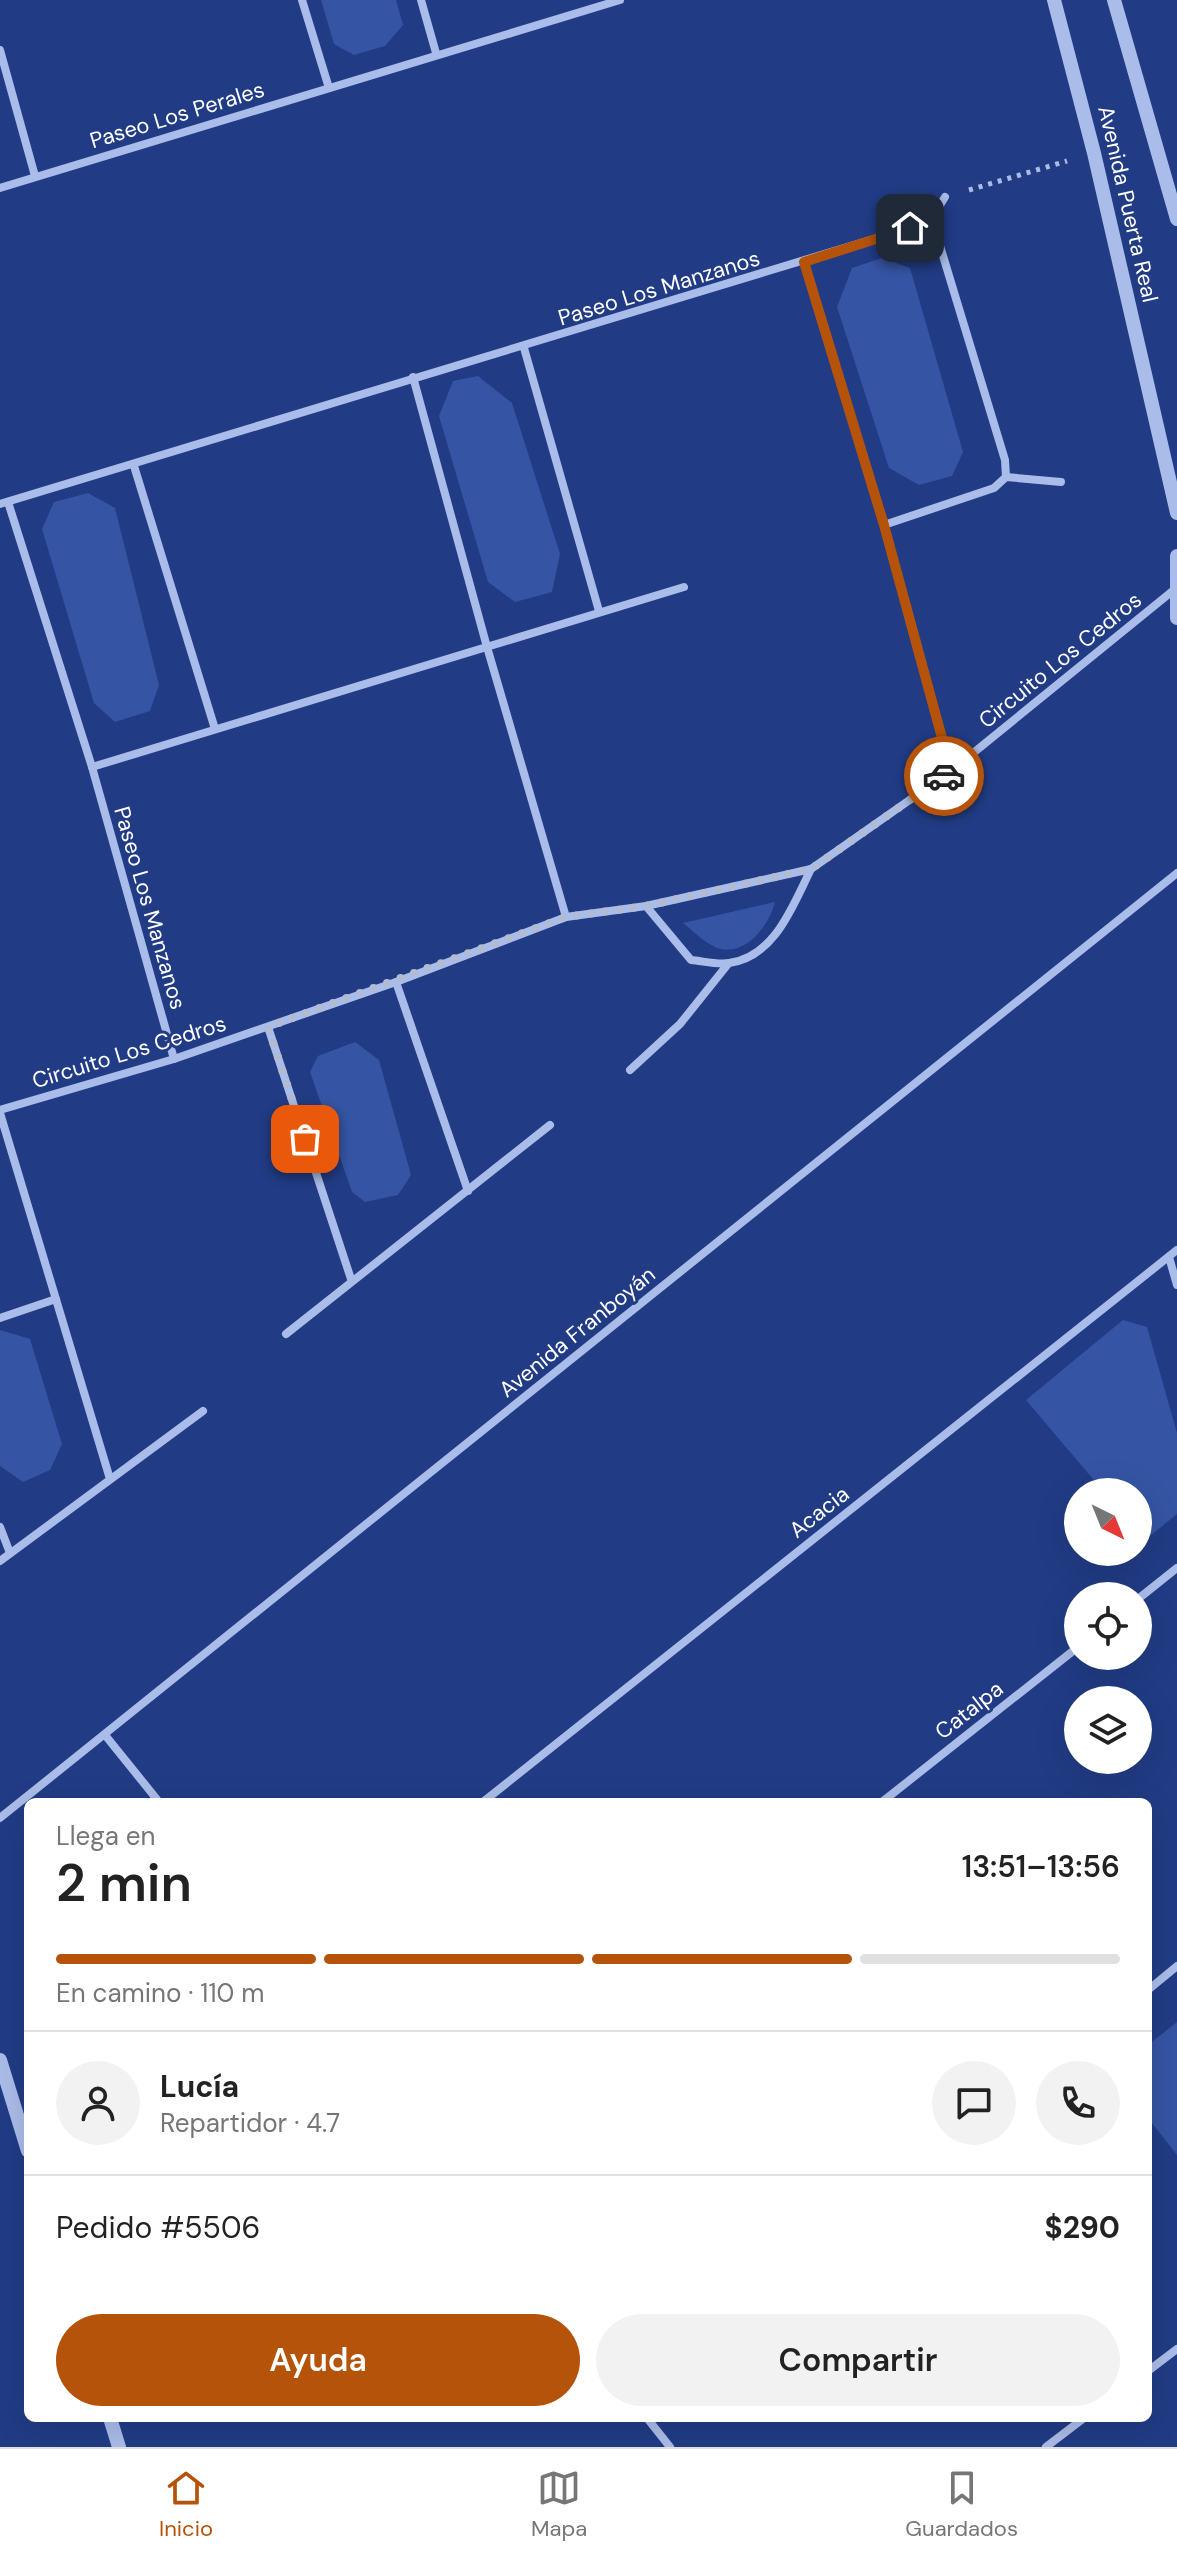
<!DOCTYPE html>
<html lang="es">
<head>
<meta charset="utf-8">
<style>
  :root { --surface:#fff; --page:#f2f2f2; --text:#222; --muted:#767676; --line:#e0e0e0; --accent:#b45309 }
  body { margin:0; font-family:"DM Sans",sans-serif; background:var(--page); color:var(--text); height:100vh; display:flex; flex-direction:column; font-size:30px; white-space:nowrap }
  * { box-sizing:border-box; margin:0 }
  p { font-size:26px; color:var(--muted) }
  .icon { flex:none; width:44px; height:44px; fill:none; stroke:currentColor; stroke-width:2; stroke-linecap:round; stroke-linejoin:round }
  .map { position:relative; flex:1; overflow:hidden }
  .side { position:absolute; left:24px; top:1798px; width:1128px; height:624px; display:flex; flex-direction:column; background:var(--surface); border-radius:12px; box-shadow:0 8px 32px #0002 }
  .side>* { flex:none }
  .needle { width:52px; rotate:137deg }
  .controls { position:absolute; left:1064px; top:1478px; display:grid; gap:16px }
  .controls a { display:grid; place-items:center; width:88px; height:88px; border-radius:50%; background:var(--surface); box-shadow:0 8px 32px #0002; font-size:40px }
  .pin { position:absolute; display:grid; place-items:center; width:68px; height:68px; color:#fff; margin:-34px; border-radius:16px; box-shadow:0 4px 12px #0006 }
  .courier { position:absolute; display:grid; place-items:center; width:80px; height:80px; margin:-40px; border:6px solid #b45309; border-radius:50%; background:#fff; color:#222; box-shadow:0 2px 10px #0007 }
  .head em { font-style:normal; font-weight:600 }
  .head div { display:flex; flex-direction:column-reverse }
  .head { display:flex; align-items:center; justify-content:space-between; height:136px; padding:0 32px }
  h1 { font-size:52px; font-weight:600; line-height:60px }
  .bar { display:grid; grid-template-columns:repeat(4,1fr); gap:12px 8px; align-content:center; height:96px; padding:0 32px }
  .bar i { height:10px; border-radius:6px; background:var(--line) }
  .bar .selected { background:var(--accent) }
  .bar p { grid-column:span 4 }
  .line { display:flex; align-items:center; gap:20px; padding:0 32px; border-top:2px solid var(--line) }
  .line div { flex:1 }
  .round { display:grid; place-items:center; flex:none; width:84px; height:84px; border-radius:42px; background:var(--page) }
  .action { display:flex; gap:16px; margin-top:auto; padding:16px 32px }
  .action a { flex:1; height:92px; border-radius:48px; background:var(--accent); color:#fff; font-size:32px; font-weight:600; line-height:92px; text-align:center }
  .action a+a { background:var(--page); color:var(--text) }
  .dock { display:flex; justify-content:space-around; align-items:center; height:112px; border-top:2px solid var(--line); background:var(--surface); font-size:22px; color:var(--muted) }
  .dock a { display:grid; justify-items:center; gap:4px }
  .dock .selected { color:var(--accent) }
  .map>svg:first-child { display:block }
  .green { fill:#3554a3 }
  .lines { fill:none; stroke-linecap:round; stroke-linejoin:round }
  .path { stroke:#aabce9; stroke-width:5; stroke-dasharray:4 6; stroke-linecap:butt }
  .minor { stroke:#aabce9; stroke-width:8 }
  .tertiary { stroke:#aabce9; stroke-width:14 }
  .done { stroke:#b1bbd4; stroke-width:8; stroke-dasharray:0 14.4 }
  .route { stroke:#b45309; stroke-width:10 }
  .labels { text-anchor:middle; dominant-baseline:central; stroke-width:6; stroke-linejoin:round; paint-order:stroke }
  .street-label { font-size:22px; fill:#fff; stroke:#213c85 }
</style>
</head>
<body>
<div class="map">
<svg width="1177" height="2447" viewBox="0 0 1177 2447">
  <rect width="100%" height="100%" fill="#213c85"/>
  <!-- green -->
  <g class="green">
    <polygon points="321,0 396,0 403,25 385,46 354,55 334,44"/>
    <polygon points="882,258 910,268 963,452 952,476 919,485 889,468 837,307 852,268"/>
    <polygon points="478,376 512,403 560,554 552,592 515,602 488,582 439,416 453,381"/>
    <polygon points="88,493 115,508 159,685 150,711 115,722 94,703 42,529 54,502"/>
    <path d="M775 902C769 926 744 959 715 947 704 942 693 931 683 923Z"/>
    <polygon points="355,1042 379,1060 411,1175 398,1195 365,1202 352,1192 310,1072 318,1056"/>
    <polygon points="1123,1320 1147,1327 1177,1433 1177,1514 1145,1540 1138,1532 1138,1492 1104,1492 1026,1400"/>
    <polygon points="0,1330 30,1339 62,1444 50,1470 23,1482 0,1466"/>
    <polygon points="1177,2022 1177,2155 1148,2118 1148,2045"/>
  </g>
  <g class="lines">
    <!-- path -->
    <polyline class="path" points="969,190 1067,161"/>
    <!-- minor -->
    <g class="minor">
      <polyline points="302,0 329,88"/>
      <polyline points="421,0 436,53"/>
      <polyline points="0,50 35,176"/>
      <polyline points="0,188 620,0"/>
      <polyline points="923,233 945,197"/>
      <polyline points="804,262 884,525 951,771"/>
      <polyline points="524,348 599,611"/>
      <polyline points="413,377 487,647 566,917"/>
      <polyline points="134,466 215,729"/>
      <polyline points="8,502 92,767 174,1059"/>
      <polyline points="0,504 910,228 940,246 1005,460 1006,477"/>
      <polyline points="884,525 994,488 1006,477 1061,482"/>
      <polyline points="92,767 684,587"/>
      <path d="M646 906 691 960C703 961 717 965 729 963 775 957 793 905 811 869"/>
      <polyline points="396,982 468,1191"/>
      <polyline points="268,1027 351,1279"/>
      <polyline points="630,1070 680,1024 728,964"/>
      <polyline points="0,1110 174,1059 396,982 566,917 646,906 811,869 951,771 1175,589"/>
      <polyline points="0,1113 110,1479"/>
      <polyline points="1169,1257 1177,1285"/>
      <polyline points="0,1318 56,1299"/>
      <polyline points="286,1334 550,1125"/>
      <polyline points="0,1527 10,1553"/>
      <polyline points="0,1561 203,1411"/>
      <polyline points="1138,1599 1177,1568"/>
      <polyline points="105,1735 159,1802"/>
      <polyline points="483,1802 1177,1250"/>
      <polyline points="882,1802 1078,1647"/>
      <polyline points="0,1818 1177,873"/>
      <polyline points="1148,1990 1177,1966"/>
      <polyline points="1148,2371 1177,2349"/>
      <polyline points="647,2418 670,2447"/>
      <polyline points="1046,2447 1084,2418"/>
    </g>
    <!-- tertiary -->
    <g class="tertiary">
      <polyline points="1054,0 1094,153 1177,513"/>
      <polyline points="1114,0 1177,219"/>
      <polyline points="1177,556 1177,618"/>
      <polyline points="0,2060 28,2151"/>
      <polyline points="110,2418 119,2447"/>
    </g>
  </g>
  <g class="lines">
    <!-- done -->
    <polyline class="done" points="305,1139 268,1027 566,917 646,906 811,869 944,776"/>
    <!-- route -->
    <polyline class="route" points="910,228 804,262 884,525 951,771 944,776"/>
  </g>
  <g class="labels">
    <!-- street labels -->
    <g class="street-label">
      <text transform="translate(177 115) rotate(-17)">Paseo Los Perales</text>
      <text transform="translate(1128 204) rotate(77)">Avenida Puerta Real</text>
      <text transform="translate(659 288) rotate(-17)">Paseo Los Manzanos</text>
      <text transform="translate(1060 660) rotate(-39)">Circuito Los Cedros</text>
      <text transform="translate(150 908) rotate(74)">Paseo Los Manzanos</text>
      <text transform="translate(129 1052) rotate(-17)">Circuito Los Cedros</text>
      <text transform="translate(577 1332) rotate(-39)">Avenida Franboyán</text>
      <text transform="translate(819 1512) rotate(-38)">Acacia</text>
      <text transform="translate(969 1710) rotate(-38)">Catalpa</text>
    </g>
  </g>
</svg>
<div class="controls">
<a><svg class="needle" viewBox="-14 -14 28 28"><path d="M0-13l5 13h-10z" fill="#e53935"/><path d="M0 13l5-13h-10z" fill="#767676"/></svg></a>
<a><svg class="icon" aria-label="locate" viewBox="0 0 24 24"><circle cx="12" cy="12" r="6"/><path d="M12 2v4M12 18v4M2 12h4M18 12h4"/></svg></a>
<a><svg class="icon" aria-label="layers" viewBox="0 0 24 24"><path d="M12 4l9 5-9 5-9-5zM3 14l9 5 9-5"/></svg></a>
</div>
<div class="pin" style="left:305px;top:1139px;background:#ea580c"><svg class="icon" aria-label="bag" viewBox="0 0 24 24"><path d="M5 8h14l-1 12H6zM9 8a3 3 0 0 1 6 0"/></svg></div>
<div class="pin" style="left:910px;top:228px;background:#1f2937"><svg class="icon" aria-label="home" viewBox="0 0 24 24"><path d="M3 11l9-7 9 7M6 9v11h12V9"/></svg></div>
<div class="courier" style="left:944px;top:776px"><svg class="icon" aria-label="car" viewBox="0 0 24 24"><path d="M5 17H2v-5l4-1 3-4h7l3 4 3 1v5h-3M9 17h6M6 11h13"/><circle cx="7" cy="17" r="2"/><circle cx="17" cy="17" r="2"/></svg></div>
<section class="side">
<div class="head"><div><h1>2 min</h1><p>Llega en</p></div><em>13:51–13:56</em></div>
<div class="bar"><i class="selected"></i><i class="selected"></i><i class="selected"></i><i></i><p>En camino · 110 m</p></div>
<div class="line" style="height:144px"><a class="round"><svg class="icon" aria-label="person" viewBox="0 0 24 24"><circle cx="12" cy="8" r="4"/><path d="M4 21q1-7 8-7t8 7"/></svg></a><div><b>Lucía</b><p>Repartidor · 4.7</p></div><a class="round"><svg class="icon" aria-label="chat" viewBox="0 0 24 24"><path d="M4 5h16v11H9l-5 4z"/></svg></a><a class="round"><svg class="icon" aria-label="phone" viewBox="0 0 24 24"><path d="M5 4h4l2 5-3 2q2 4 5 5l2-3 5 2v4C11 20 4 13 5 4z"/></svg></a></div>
<div class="line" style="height:104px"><div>Pedido #5506</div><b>$290</b></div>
<div class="action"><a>Ayuda</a><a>Compartir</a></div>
</section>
</div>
<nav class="dock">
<a class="selected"><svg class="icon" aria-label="home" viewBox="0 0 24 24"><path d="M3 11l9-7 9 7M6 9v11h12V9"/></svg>Inicio</a>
<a><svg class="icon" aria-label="map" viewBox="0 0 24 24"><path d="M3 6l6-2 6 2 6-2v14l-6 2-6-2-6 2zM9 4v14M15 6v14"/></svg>Mapa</a>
<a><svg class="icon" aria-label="saved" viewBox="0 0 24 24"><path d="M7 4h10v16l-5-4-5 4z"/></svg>Guardados</a>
</nav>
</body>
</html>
